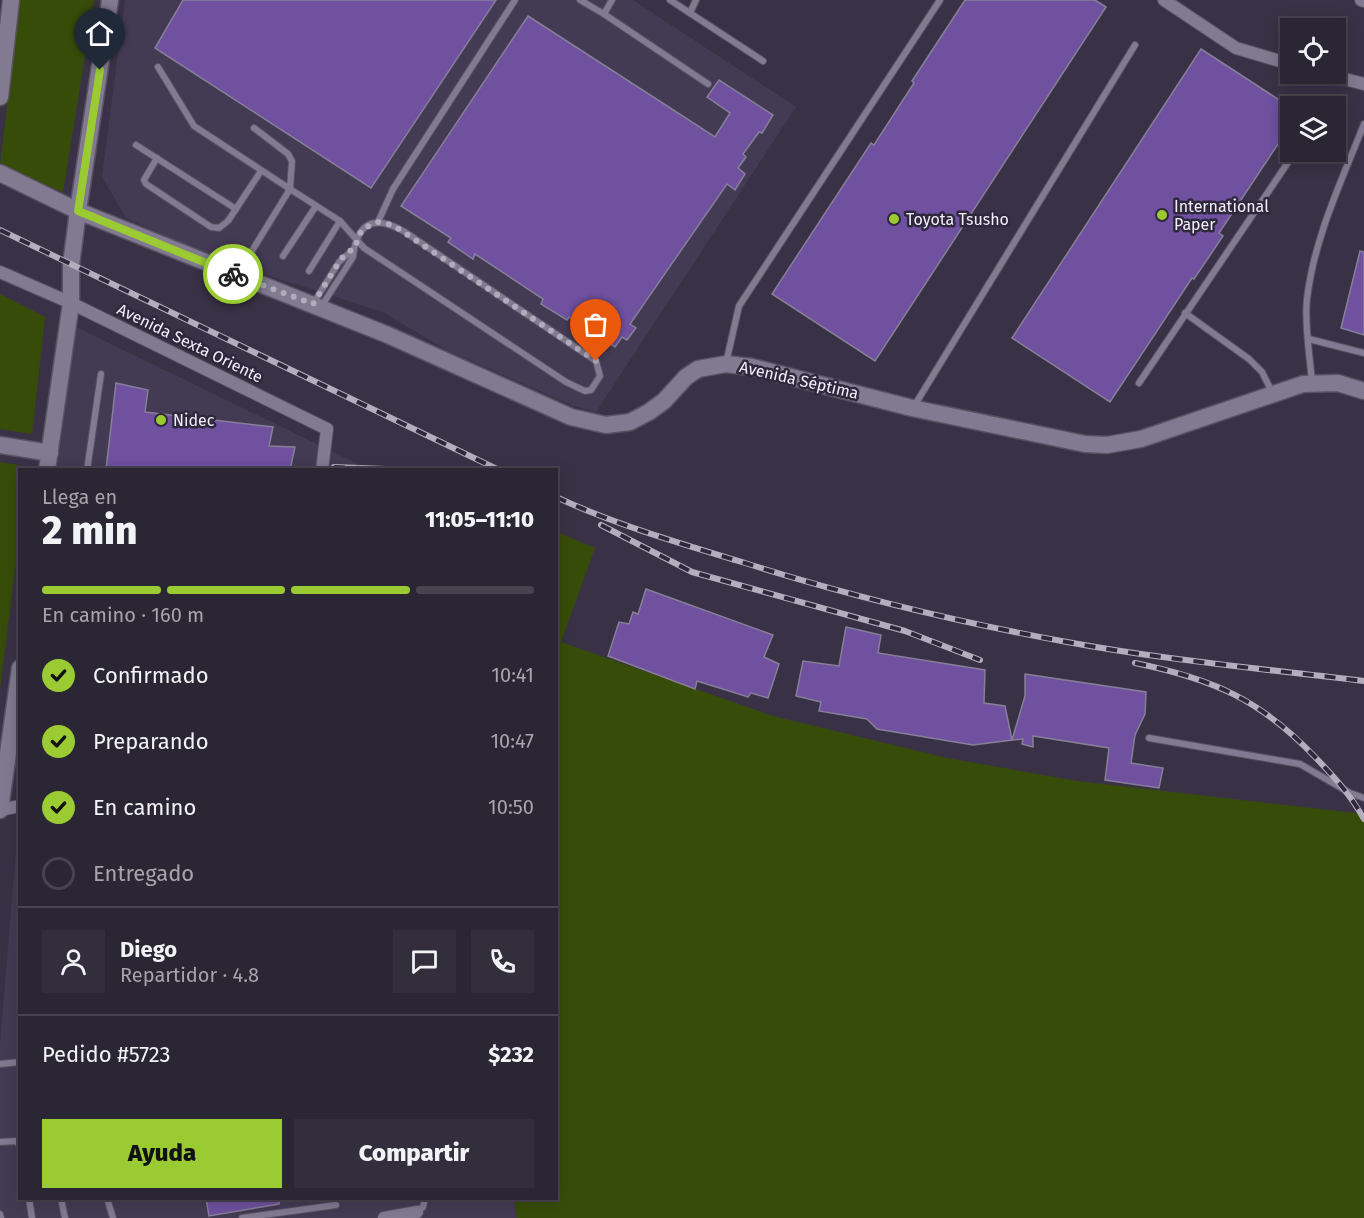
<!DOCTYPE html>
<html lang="es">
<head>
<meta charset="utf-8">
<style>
  :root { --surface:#2b2634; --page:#332e3c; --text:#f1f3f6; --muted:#a6a5ac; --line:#47434f; --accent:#9bcb33 }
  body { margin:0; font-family:"Fira Sans",sans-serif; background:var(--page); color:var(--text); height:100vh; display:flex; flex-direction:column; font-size:22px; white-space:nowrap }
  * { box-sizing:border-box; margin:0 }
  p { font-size:20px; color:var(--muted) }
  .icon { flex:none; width:33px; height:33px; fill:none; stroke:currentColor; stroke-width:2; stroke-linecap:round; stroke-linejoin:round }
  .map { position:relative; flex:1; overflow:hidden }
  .panel { position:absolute; left:18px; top:468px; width:540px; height:732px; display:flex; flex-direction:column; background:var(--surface); border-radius:0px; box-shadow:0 3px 15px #0003,0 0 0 2px var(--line) }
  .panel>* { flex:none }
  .tools { position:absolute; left:1280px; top:18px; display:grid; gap:12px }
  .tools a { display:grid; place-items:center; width:66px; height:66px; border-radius:0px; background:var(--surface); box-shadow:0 3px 15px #0003,0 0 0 2px var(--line); font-size:30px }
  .pin { position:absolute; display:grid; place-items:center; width:51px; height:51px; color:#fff; margin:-62px -26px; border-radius:50% 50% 50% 0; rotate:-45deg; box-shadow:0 0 6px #0007 }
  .pin .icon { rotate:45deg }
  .courier { position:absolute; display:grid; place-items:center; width:60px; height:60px; margin:-30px; border:4px solid #9bcb33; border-radius:50%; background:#fff; color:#222; box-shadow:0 2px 8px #0007 }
  .headline em { font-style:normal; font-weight:800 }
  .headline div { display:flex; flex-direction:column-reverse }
  .headline { display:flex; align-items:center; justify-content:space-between; height:102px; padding:0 24px }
  h1 { font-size:39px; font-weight:800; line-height:45px }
  .bar { display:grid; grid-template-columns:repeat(4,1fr); gap:9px 6px; align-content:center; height:72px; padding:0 24px }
  .bar i { height:8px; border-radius:4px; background:var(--line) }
  .bar .on { background:var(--accent) }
  .bar p { grid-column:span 4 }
  .line { display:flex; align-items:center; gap:15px; padding:0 24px; border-top:2px solid var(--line) }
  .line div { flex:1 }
  .round { display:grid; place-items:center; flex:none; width:63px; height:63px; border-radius:0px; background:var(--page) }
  ol { padding:0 24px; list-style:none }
  li { display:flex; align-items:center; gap:18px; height:66px }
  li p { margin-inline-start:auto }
  li .icon { padding:6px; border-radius:50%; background:var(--accent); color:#111; stroke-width:4 }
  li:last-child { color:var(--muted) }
  li i { width:33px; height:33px; border:3px solid var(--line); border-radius:50% }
  .action { display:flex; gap:12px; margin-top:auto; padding:12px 24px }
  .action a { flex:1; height:69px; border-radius:0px; background:var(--accent); color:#111; font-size:24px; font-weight:800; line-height:69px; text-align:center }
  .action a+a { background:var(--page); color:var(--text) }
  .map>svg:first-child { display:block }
  .built { fill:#433b54 }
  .green { fill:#384c09 }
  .building { fill:#6f51a0; stroke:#867f97; stroke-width:1.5 }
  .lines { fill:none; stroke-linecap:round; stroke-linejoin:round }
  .lane-casing { stroke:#575162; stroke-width:8 }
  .street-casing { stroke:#575162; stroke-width:14 }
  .secondary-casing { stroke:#575162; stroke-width:19 }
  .lane { stroke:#817a91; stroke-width:6 }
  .street { stroke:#817a91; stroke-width:12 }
  .secondary { stroke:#817a91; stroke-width:16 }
  .rail-casing { stroke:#b3aebd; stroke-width:6 }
  .rail { stroke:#2f283c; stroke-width:4; stroke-dasharray:11; stroke-linecap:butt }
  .done { stroke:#b1acbc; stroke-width:6; stroke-dasharray:0 10.8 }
  .route { stroke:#9bcb33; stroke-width:8 }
  .poi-dot { fill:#9bcb33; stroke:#2f283c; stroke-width:2 }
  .labels { text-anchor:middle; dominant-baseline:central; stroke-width:5; stroke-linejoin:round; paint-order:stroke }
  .poi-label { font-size:16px; fill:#f2eefb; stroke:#2f283c; text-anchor:start }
  .street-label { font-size:16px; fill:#f2eefb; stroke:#2f283c }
</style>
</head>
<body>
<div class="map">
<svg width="1364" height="1218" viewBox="0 0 1364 1218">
  <rect width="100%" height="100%" fill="#393246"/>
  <!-- built -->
  <g class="built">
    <polygon points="125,0 633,0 796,107 596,412 574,406 446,350 383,312 213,258 126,218 102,177"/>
    <polygon points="76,327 368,469 57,470"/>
    <polygon points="19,814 20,1198 514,1198 517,1218 0,1218 0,1044"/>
  </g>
  <!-- green -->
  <g class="green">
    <polygon points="20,0 94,0 63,192 0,165"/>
    <polygon points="0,294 45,317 32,434 0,429"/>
    <polygon points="0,462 29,467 28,469 20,470 19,538 0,689"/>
    <polygon points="557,532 595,548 561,642 773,716 947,758 1077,781 1364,814 1364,1218 517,1218 514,1199 556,1198"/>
  </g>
  <!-- building -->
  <g class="building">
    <polygon points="183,0 496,0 371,188 155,48"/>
    <polygon points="965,0 1095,0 1106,7 875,361 772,294 871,143 874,145 914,83 912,81"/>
    <polygon points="528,16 715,137 730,113 707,97 719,80 773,115 762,133 759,132 743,154 746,157 738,168 745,174 735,190 727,184 630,324 636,328 627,340 622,337 615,347 569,317 567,320 541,304 543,299 475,254 473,259 448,242 451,238 401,206"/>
    <polygon points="1201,49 1290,107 1290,126 1219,233 1223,236 1194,279 1192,278 1110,402 1012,338"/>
    <polygon points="1360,251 1364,252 1364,335 1341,328"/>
    <polygon points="116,383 148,390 145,412 273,427 269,446 295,447 290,470 106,470"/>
    <polygon points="646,589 773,635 764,657 779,664 768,698 751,693 748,697 697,681 695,689 608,656 619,622 629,624 633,612 638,614"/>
    <polygon points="846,627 881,635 878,653 985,670 984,703 1005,706 1012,740 973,745 877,729 867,719 819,711 821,702 796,696 803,661 839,666"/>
    <polygon points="1025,674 1146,692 1145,714 1135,735 1131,763 1163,768 1159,788 1105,780 1109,748 1033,736 1033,747 1022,744 1023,739 1012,740 1025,696"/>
    <polygon points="206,1198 279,1198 279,1204 209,1216"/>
  </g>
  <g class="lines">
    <defs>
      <g id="lane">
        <polyline points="580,0 604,14 612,0"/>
        <polyline points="670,0 763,61"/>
        <polyline points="690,13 696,0"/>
        <polyline points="604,14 708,84"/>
        <polyline points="158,67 194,126 290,189 292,161 288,154 254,128"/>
        <polyline points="136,145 236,209"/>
        <polyline points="157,158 144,180 146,184 211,227 219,228 228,221 261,171"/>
        <polyline points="378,222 393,189 515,0"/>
        <polyline points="283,256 316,206"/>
        <polyline points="309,271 340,221"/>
        <path d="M239 272 290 189 340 221 364 248 566 382 585 391 591 390 600 376 596 361 405 232C381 218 361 217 354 249"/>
        <polyline points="313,304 339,262 354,249 353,257 321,307"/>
        <polyline points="1185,313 1249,359 1262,372 1272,392"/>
        <polyline points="1309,339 1364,353"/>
        <polyline points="726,363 739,306 940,0"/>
        <path d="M1312 382C1310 357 1304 324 1307 299 1314 238 1342 180 1364 124"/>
        <polyline points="1139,383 1295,152"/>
        <polyline points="913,408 1135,45"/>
        <polyline points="87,470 101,374"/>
        <polyline points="1149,738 1300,764 1350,793 1364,798"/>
        <polyline points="0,1064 20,1062"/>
        <polyline points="0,1142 16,1141 20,1146"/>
        <polyline points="29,1198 32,1218"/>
        <polyline points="61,1198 65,1218"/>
        <polyline points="107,1198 113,1218"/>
        <polyline points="417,1212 423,1207 425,1198"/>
        <polyline points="0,1214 1,1218"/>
        <polyline points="242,1218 336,1205"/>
      </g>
      <g id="street">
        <polyline points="1164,0 1236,48 1290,64"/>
        <polyline points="1361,0 1364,1"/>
        <polyline points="1325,74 1364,84"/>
        <polyline points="0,272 71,303 327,429 322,470"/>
        <polyline points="0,810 20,806"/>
        <polyline points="384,1218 417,1212"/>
      </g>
      <g id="secondary">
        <polyline points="0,97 11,0"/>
        <polyline points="0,173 78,211 388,335 571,417 606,425 630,422 649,412 664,401 686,377 698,369 726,364 752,367 912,408 1085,444 1107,445 1141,439 1303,384 1338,383 1364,391"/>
        <polyline points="0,445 50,453"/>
        <polyline points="47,470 71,303 71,265 78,211 110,0"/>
        <polyline points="0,810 20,668"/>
      </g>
    </defs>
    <!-- lane casing -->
    <use href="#lane" class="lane-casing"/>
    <!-- street casing -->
    <use href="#street" class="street-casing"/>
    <!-- secondary casing -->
    <use href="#secondary" class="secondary-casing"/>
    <!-- lane -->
    <use href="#lane" class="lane"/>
    <!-- street -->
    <use href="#street" class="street"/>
    <!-- secondary -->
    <use href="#secondary" class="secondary"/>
    <defs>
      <g id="rail">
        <polyline points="0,230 499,470"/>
        <polyline points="334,467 412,470"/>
        <path d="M556 497C616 525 682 544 745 563 850 596 958 622 1067 642 1165 660 1265 669 1364 681"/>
        <polyline points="601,525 692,572 905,631 980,660"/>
        <path d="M1135 663C1213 679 1260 699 1316 758 1335 778 1350 794 1364 819"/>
      </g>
    </defs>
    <!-- rail casing -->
    <use href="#rail" class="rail-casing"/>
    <!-- rail -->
    <use href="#rail" class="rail"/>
  </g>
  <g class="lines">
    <!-- done -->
    <polyline class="done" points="233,274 313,304 339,262 346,253 354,249 362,229 378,222 393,225 596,361"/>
    <!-- route -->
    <polyline class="route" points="100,70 78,211 233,274"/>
  </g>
  <!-- markers -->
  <g class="poi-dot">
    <circle cx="1162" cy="215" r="6"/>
    <circle cx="894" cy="219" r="6"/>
    <circle cx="161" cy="420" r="6"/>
  </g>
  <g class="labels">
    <!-- poi labels -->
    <g class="poi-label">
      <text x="1174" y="206">International<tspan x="1174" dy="18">Paper</tspan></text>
      <text x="906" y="219">Toyota Tsusho</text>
      <text x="173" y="420">Nidec</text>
    </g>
    <!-- street labels -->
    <g class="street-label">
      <text transform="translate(190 343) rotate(26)">Avenida Sexta Oriente</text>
      <text transform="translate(799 380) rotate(13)">Avenida Séptima</text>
    </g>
  </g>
</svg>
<div class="tools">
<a><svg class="icon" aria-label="locate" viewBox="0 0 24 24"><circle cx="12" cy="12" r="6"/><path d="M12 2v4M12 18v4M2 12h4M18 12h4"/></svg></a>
<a><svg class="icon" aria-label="layers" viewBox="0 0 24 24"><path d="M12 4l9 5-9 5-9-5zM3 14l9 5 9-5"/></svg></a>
</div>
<div class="pin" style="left:596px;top:361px;background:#ea580c"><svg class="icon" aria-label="bag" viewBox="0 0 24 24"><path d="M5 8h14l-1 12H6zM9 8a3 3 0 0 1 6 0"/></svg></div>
<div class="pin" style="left:100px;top:70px;background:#1f2937"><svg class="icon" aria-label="home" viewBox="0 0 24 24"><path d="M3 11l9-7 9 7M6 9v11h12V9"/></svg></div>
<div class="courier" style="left:233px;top:274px"><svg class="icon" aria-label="bike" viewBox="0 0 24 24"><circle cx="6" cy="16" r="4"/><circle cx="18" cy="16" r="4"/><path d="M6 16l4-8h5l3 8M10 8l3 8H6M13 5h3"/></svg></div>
<section class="panel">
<div class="headline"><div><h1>2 min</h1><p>Llega en</p></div><em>11:05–11:10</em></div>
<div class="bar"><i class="on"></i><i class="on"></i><i class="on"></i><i></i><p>En camino · 160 m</p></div>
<ol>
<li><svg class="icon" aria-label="check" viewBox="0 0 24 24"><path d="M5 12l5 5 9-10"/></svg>Confirmado<p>10:41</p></li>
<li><svg class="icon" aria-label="check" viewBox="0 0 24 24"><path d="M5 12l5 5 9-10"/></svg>Preparando<p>10:47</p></li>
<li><svg class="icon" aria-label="check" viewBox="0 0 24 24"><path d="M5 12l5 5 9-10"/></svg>En camino<p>10:50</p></li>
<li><i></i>Entregado</li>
</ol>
<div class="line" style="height:108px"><a class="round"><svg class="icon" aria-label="person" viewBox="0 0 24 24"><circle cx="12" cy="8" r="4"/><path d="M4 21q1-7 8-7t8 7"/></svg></a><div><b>Diego</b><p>Repartidor · 4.8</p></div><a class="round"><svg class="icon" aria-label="chat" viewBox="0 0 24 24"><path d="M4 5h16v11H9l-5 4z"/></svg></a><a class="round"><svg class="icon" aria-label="phone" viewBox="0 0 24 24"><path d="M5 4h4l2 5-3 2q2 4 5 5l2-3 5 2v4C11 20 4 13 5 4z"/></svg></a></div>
<div class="line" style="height:78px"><div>Pedido #5723</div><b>$232</b></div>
<div class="action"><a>Ayuda</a><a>Compartir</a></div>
</section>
</div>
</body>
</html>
